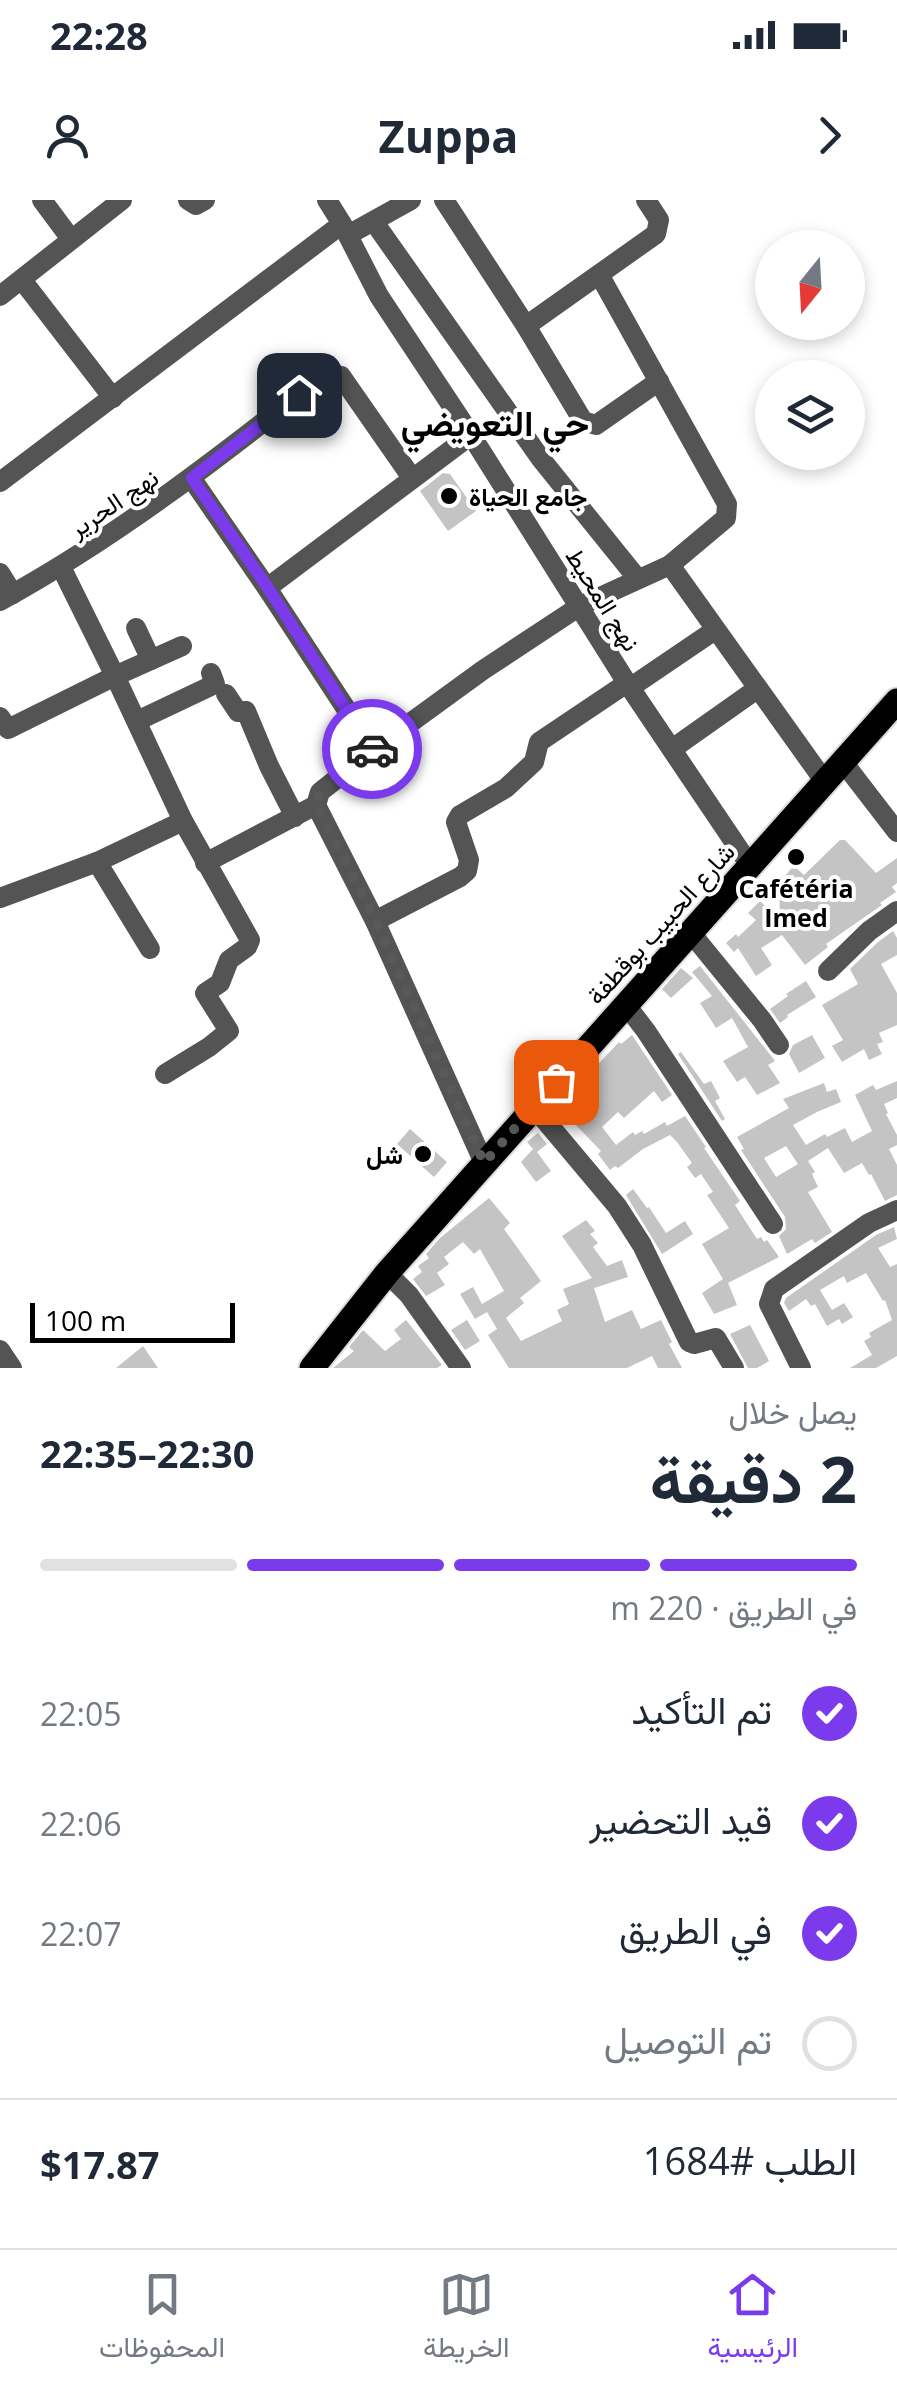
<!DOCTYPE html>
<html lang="ar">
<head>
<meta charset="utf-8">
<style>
  :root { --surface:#fff; --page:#f2f2f3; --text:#1f2937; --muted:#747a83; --line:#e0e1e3; --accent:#7c3aed }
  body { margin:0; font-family:"Open Sans",Vazirmatn,sans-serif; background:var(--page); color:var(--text); direction:rtl; height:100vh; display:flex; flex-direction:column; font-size:38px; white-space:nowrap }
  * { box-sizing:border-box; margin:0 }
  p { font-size:32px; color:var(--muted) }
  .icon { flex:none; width:55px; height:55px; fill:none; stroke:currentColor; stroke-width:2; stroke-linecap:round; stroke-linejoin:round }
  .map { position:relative; height:1168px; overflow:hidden; direction:ltr }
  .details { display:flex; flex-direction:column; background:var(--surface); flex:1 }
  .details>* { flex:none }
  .needle { width:65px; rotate:198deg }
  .fabs { position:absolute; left:755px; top:30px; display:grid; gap:20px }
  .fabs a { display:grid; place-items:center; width:110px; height:110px; border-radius:50%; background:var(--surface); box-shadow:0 5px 15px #0003; font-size:50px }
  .scale { position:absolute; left:30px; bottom:25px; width:205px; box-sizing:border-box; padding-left:10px; border:5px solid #000; border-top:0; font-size:28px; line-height:35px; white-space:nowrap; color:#000; -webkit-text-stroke:8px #fff; paint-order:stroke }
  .pin { position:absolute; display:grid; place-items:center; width:85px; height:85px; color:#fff; margin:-42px; border-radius:20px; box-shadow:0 5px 15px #0006 }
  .courier { position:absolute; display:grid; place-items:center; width:100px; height:100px; margin:-50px; border:8px solid #7c3aed; border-radius:50%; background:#fff; color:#222; box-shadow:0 2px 12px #0007 }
  .summary em { font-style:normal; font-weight:700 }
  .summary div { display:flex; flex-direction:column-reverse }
  .summary { display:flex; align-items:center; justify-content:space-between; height:170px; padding:0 40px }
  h1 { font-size:65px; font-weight:700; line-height:75px }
  .bar { display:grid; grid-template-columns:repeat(4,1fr); gap:15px 10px; align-content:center; height:120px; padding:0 40px }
  .bar i { height:12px; border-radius:8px; background:var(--line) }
  .bar .current { background:var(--accent) }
  .bar p { grid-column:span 4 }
  .line { display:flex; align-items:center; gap:25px; padding:0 40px; border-top:2px solid var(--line) }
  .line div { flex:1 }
  ol { padding:0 40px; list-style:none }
  li { display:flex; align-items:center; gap:30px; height:110px }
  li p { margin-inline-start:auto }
  li .icon { padding:10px; border-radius:50%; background:var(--accent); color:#fff; stroke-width:4 }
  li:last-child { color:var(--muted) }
  li i { width:55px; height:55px; border:5px solid var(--line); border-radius:50% }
  .status { display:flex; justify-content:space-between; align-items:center; height:70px; padding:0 50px; background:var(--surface); direction:ltr }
  .status svg { height:28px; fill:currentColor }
  header { display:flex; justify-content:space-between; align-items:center; height:130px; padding:0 40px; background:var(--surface); font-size:45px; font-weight:700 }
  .menu { display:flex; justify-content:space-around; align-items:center; height:140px; border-top:2px solid var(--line); background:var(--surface); font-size:28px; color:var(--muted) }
  .menu a { display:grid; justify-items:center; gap:5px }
  .menu .current { color:var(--accent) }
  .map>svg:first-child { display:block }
  .building { fill:#c4c4c4; fill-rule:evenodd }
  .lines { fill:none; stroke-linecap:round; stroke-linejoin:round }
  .major-casing { stroke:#dbdbdb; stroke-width:29 }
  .minor { stroke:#545454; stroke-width:20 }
  .major { stroke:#000; stroke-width:25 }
  .done { stroke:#595959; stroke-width:10; stroke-dasharray:0 18 }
  .route { stroke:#7c3aed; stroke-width:12 }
  .poi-dot { fill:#000; stroke:#fff; stroke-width:4 }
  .labels { text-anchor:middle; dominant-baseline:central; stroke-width:8; stroke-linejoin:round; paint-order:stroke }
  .poi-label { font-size:25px; font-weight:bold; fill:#000; stroke:#fff; text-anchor:start }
  .street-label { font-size:25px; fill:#000; stroke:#fff }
  .district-label { font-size:35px; font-weight:bold; fill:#000; stroke:#fff }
</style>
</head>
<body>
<div class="status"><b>22:28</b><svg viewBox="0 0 49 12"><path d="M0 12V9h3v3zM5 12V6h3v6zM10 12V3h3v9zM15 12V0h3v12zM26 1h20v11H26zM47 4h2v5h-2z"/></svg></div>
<header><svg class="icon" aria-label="forward" viewBox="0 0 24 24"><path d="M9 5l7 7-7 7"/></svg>Zuppa<svg class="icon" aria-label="person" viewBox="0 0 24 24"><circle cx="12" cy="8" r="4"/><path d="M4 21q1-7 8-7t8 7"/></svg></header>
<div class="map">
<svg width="897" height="1168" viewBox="0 0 897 1168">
  <rect width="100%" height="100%" fill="#fff"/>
  <!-- building -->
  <g class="building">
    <polygon points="443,273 450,274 476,311 448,331 420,291"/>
    <polygon points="840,640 845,640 876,673 897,658 897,683 892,687 896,692 880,703 882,705 826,744 828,747 805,765 782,735 761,748 772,765 756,776 738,748 734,752 726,743 736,734 738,737 756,720 748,713 760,701 780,721 779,682 794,666 804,675"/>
    <polygon points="893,731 897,738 897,755 881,764 897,793 897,825 879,833 883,842 877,844 882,854 869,860 864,849 842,862 832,846 843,840 822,805 858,784 850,769 878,742"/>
    <polygon points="700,766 772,857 775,861 768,865 780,883 757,895 745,877 737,882 723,861 748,847 732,818 716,828 700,803 712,796 692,772"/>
    <polygon points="681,768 693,778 671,798 662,789"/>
    <polygon points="806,781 816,797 787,815 788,817 780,823 770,809 788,796 786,794"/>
    <polygon points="632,835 672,895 662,902 654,891 624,918 618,912 602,927 616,945 633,932 635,935 642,931 644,934 665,922 667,926 685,916 706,947 704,948 740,1001 735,1005 757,1039 761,1037 764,1042 767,1040 779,1057 728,1083 737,1105 714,1114 702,1093 723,1079 702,1044 729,1028 707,995 713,992 701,974 695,978 687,967 692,963 677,942 670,935 643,949 618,968 615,966 610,970 598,954 601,951 569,918 565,923 554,910 560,903 568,910 579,891 582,893 598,881 590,873 619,842 621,844"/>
    <polygon points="812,835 825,858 799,873 789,854 793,845"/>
    <polygon points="681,852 704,884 711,881 720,898 715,901 725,919 722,921 678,854"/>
    <path d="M897 881V898L884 904 888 913 886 914 897 935V945L889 949 897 965V995L885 1001 871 974 869 975 862 963 844 973 828 948 808 961 815 972 812 974 818 987 808 992 832 1032 815 1043 812 1039 787 1054 779 1036 786 1029 785 1017 741 950 744 949 737 937 789 908 783 899 824 883 827 892 836 889 841 902 817 912 793 925 806 945 825 934 827 937 845 928 852 942 872 931 855 895 873 885 876 890ZM786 946 798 964 776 977 764 958Z"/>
    <polygon points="410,929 447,962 434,977 397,944"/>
    <polygon points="538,933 547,944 537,952 551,971 536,982 521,962 533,949 527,942"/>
    <polygon points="633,989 647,1008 649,1007 666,1033 685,1021 693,1034 662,1054 626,995"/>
    <polygon points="489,998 510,1023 504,1029 541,1081 520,1098 524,1103 506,1118 521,1141 562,1121 557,1110 569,1104 563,1089 592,1078 562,1036 586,1020 595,1031 590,1034 598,1043 593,1047 607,1066 622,1060 628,1077 594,1088 605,1122 632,1110 641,1129 661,1120 672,1142 669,1144 682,1168 658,1168 652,1156 627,1168 509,1168 488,1135 497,1129 487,1112 475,1119 460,1094 473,1087 482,1104 504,1091 480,1049 474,1054 463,1042 444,1057 449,1064 437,1073 445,1085 426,1096 413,1079 422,1072 418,1066 429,1058 426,1054 440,1038"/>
    <polygon points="894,1027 897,1039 878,1048 890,1067 897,1064 897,1156 876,1168 850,1168 872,1155 864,1141 871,1137 869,1133 892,1120 885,1100 883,1101 866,1073 847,1083 844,1076 820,1090 832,1110 844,1103 853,1117 842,1124 839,1119 827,1126 815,1104 811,1106 806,1099 789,1111 784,1103 786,1098 876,1035"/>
    <polygon points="406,1120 442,1165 437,1168 333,1168 354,1151 349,1147 363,1130 385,1151 401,1139 394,1130"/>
    <polygon points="467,1120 480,1141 465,1150 451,1130"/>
    <polygon points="750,1125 769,1161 757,1168 748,1168 730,1134"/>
    <polygon points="143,1146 158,1168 116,1168"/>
  </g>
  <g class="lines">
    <defs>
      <polyline id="major" points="312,1168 387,1073 897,501"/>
    </defs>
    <!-- major casing -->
    <use href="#major" class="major-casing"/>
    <!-- minor -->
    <g class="minor">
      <polyline points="42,0 71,39"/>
      <polyline points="188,0 196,5 205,0"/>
      <polyline points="327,0 342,24 379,96 471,235 627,483 751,667"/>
      <polyline points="444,0 526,126 583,221 596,225 659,181"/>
      <polyline points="374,22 541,259 637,378"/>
      <polyline points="348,35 411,0"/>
      <polyline points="22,80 113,198"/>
      <polyline points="0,96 122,0"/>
      <polyline points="526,126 656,34 659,20 646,0"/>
      <polyline points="192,279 267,388 373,550"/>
      <polyline points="0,282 342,24"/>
      <polyline points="670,365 825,582"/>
      <polyline points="61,367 115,476 183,621 250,740 247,747 229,760 220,783 205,793 229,831 209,847 165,874"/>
      <polyline points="0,373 13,394"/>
      <polyline points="267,388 471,235"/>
      <path d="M0 401C117 337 221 256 325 174L341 176 412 278"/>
      <polyline points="136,428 151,460"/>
      <polyline points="631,487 715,430"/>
      <polyline points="226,494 238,512 246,511 269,566 295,617"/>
      <polyline points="0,517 8,529 115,476 182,446"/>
      <polyline points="137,521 215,484 211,473"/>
      <polyline points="672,549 757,489"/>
      <polyline points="843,562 897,632"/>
      <polyline points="316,605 375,721 484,963"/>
      <polyline points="97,662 150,749"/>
      <polyline points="205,663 316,605 320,592 373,550 483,470 580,406 670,365 726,318 727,304 600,76"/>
      <polyline points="0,698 97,662 183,621"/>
      <polyline points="375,721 460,677 467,671 469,660 456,622 460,615 506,588 534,562 539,542 627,483"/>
      <polyline points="691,733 762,820 779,845"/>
      <polyline points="828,771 869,731 897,711"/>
      <polyline points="626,805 646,831 773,1024"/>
      <polyline points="533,906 617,1006 642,1045 689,1142 694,1144 716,1138 734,1168"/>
      <polyline points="387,1073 409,1095 461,1168"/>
      <polyline points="0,1150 12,1168"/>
      <polyline points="801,1168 769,1104 774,1089 869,1023 897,1010"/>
    </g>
    <!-- major -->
    <use href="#major" class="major"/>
  </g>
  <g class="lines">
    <!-- done -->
    <polyline class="done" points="372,549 320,592 316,605 375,720 484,963 556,882"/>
    <!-- route -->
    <polyline class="route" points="299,195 192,278 268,388 372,549"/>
  </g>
  <!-- markers -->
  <g class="poi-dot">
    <circle cx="449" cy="296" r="10"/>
    <circle cx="796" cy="657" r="10"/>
    <circle cx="423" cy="954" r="10"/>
  </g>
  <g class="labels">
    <!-- poi labels -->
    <g class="poi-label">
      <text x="469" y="296">جامع الحياة</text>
      <text x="796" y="688" text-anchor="middle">Cafétéria<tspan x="796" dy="29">Imed</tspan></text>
      <text x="403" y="954" text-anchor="end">شل</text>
    </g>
    <!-- street labels -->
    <g class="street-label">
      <text transform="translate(113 302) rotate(-34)">نهج الحرير</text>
      <text transform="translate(604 399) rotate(58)">نهج المحيط</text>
      <text transform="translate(660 723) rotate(-48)">شارع الحبيب بوقطفة</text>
    </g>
    <!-- district labels -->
    <g class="district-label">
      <text x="495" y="222">حي التعويضي</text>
    </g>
  </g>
</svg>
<div class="fabs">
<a><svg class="needle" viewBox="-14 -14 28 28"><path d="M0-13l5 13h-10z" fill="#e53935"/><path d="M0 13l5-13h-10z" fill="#747a83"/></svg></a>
<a><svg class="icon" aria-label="layers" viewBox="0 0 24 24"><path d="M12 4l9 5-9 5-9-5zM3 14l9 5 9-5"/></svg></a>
</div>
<div class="scale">100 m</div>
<div class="pin" style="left:556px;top:882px;background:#ea580c"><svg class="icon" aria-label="bag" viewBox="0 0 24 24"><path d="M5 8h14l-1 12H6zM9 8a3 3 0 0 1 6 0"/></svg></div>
<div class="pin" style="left:299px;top:195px;background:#1f2937"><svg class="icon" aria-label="home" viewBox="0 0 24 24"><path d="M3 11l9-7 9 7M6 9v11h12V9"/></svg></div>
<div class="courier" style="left:372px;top:549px"><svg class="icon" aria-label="car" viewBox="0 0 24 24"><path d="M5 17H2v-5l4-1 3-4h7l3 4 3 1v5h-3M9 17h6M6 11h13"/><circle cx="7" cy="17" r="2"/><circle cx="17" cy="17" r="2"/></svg></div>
</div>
<section class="details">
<div class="summary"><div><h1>2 دقيقة</h1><p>يصل خلال</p></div><em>22:30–22:35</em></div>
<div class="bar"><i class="current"></i><i class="current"></i><i class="current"></i><i></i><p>في الطريق · 220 m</p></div>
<ol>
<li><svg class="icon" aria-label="check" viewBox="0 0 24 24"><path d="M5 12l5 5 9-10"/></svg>تم التأكيد<p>22:05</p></li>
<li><svg class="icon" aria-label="check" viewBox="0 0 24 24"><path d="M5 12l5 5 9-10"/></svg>قيد التحضير<p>22:06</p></li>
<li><svg class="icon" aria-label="check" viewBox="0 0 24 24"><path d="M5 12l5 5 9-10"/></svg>في الطريق<p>22:07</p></li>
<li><i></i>تم التوصيل</li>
</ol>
<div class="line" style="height:130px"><div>الطلب #1684</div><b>$17.87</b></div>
</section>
<nav class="menu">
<a class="current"><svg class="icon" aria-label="home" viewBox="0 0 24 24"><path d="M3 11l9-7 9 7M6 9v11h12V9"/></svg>الرئيسية</a>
<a><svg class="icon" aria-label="map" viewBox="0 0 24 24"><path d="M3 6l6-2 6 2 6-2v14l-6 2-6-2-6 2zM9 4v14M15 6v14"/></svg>الخريطة</a>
<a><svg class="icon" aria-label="saved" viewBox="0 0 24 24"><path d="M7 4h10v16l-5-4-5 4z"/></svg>المحفوظات</a>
</nav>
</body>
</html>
